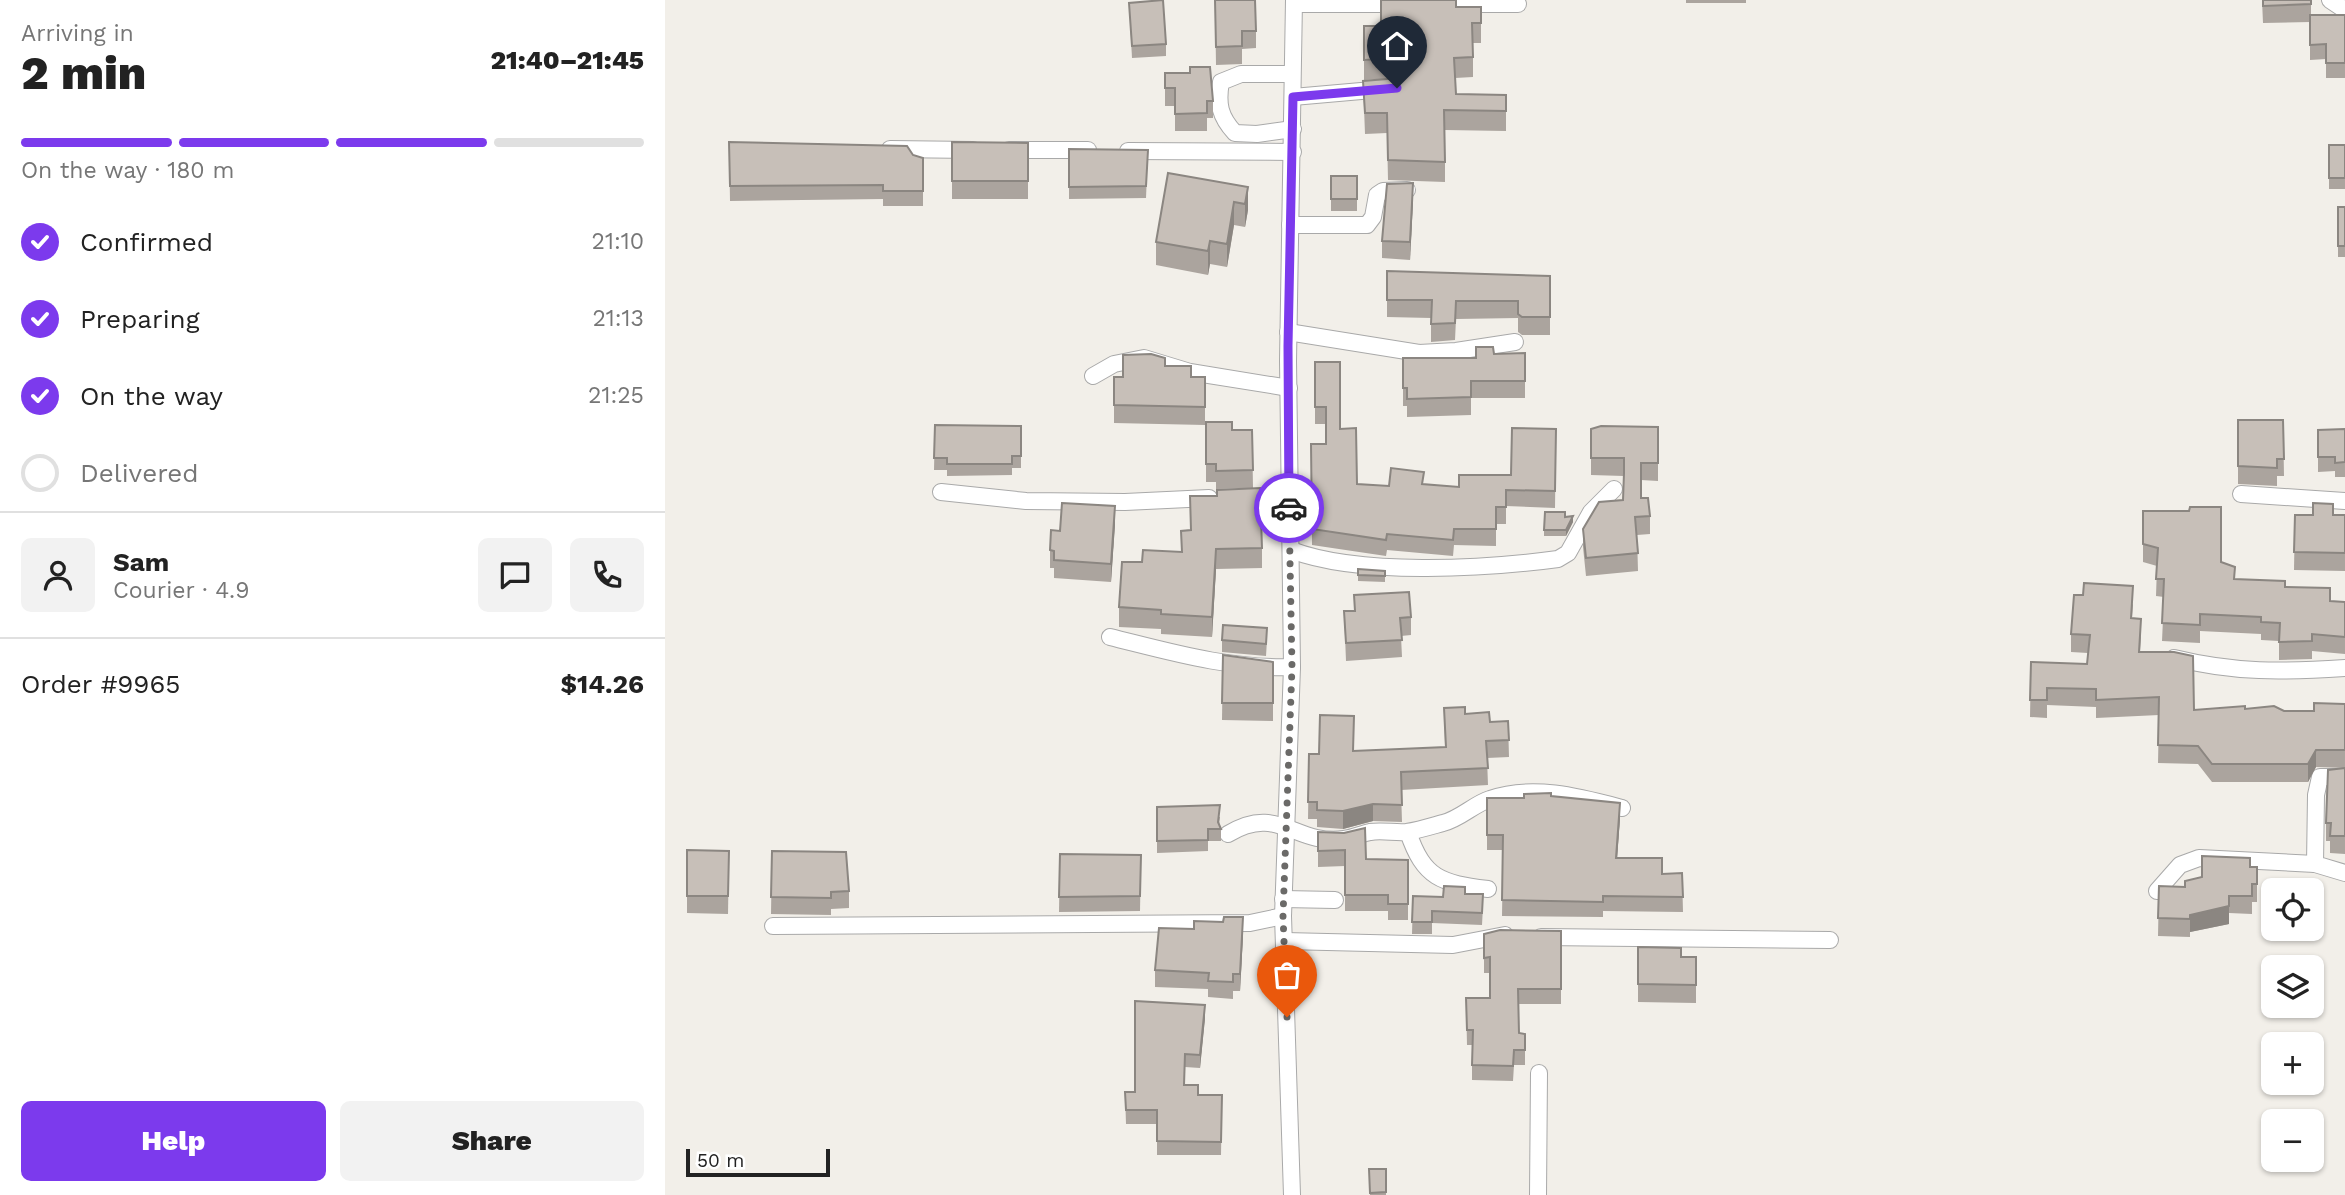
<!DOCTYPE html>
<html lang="en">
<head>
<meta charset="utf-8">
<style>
  :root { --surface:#fff; --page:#f2f2f2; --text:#222; --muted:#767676; --line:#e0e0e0; --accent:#7c3aed }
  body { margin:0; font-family:"Work Sans",sans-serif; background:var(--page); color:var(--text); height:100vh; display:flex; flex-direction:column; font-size:26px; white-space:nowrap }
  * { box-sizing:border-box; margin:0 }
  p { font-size:23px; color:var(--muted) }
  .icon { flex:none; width:38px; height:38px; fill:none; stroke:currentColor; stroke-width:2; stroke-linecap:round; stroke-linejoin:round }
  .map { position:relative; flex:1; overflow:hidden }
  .side { display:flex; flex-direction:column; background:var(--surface); width:665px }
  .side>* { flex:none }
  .tools { position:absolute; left:1596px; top:878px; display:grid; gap:14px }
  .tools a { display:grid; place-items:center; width:63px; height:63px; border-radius:10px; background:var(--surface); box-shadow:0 2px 5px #0004; font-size:35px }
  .scale { position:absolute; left:21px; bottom:18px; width:144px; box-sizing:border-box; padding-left:7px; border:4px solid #222; border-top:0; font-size:19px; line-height:24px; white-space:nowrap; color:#222; -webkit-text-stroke:5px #fff; paint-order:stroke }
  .pin { position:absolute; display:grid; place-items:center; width:60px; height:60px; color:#fff; margin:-72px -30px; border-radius:50% 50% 50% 0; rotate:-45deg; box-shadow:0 0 7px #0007 }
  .pin .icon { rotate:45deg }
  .courier { position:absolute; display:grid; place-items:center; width:70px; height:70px; margin:-35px; border:5px solid #7c3aed; border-radius:50%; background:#fff; color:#222; box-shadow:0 2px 9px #0007 }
  .head em { font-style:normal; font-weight:800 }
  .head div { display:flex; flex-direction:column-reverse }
  .head { display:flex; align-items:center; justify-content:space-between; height:119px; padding:0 21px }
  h1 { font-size:46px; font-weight:800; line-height:52px }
  .bar { display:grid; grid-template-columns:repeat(4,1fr); gap:10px 7px; align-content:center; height:84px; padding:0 21px }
  .bar i { height:9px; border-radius:5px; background:var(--line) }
  .bar .selected { background:var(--accent) }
  .bar p { grid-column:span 4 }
  .line { display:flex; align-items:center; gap:18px; padding:0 21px; border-top:2px solid var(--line) }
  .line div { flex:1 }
  .round { display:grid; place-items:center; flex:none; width:74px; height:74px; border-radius:10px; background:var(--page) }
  ol { padding:0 21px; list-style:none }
  li { display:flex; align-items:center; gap:21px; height:77px }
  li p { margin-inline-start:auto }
  li .icon { padding:7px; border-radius:50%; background:var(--accent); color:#fff; stroke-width:4 }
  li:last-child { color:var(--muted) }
  li i { width:38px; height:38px; border:4px solid var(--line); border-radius:50% }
  .cta { display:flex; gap:14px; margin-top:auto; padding:14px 21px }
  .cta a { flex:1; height:80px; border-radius:10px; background:var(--accent); color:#fff; font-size:28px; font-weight:800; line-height:80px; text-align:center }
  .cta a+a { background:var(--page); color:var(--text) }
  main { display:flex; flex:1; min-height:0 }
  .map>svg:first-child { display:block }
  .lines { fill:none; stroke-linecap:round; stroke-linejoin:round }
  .minor-casing { stroke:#a9a9a9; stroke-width:18 }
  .minor { stroke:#fff; stroke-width:16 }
  .wall { fill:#aba49e }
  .shaded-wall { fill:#8b8681 }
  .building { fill:#c7bfb8; stroke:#8b8681; stroke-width:2 }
  .done { stroke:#6b6a68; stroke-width:7; stroke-dasharray:0 12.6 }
  .route { stroke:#7c3aed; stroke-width:9 }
</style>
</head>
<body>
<main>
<section class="side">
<div class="head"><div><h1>2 min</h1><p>Arriving in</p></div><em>21:40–21:45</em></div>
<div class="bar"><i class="selected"></i><i class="selected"></i><i class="selected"></i><i></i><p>On the way · 180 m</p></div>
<ol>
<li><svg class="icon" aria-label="check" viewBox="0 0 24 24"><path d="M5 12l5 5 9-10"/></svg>Confirmed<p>21:10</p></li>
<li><svg class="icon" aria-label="check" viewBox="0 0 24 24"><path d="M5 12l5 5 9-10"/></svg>Preparing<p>21:13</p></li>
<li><svg class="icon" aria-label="check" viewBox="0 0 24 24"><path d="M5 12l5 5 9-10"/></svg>On the way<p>21:25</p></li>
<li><i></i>Delivered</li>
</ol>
<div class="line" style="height:126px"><a class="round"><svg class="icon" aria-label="person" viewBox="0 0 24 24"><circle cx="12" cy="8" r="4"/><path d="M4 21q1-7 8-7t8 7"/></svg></a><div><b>Sam</b><p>Courier · 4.9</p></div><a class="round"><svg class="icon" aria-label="chat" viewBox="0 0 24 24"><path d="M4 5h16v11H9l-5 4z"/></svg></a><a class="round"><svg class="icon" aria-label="phone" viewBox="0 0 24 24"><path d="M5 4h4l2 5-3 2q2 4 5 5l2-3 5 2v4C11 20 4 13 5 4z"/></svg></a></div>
<div class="line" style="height:91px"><div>Order #9965</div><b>$14.26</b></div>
<div class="cta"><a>Help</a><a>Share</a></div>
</section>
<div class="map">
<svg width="1680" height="1195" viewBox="0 0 1680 1195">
  <rect width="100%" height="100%" fill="#f2efe9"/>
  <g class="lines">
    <defs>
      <g id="minor">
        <polyline points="1665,0 1680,10"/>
        <polyline points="629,4 735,4"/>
        <polyline points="771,4 853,4"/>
        <path d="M627 74H576L556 82C552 104 555 117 570 133L592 134 628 129"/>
        <polyline points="628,97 719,89"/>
        <polyline points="225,149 308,150"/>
        <polyline points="344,150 423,150"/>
        <polyline points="463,151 628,152"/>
        <polyline points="625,225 702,225 708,217 712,195 718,191 742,190"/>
        <polyline points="623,332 754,353 791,351 850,342"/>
        <polyline points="428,376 449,364 479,358 525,372 624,388"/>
        <polyline points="276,492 361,501 460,502 544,498"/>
        <polyline points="1576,494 1680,501"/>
        <polyline points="577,497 623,497"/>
        <path d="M626 550C694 576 819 569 893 559L903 553 926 512 949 489"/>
        <path d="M445 637C506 652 563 669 627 667"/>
        <path d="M1509 658C1570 673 1618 672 1680 668"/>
        <polyline points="1680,777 1655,777 1651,795 1650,864 1680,873"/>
        <path d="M743 832C759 879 776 883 823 889"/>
        <path d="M563 834C613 803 630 846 679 839 688 838 696 834 705 832 717 830 730 833 742 832 754 830 767 826 778 823 795 819 809 804 825 799 868 784 915 797 957 808"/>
        <polyline points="1492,891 1515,865 1534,858 1650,864"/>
        <polyline points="618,899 670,900"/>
        <polyline points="108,926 585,923 618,916"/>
        <polyline points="876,937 1165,940"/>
        <polyline points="620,941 788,945 840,935"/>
        <polyline points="627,1195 618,916 627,667 623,361 629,0"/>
        <polyline points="873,1195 874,1073"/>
      </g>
    </defs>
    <!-- minor casing -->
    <use href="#minor" class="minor-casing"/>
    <!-- minor -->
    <use href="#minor" class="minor"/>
  </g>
  <!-- wall -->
  <g class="wall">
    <polygon points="550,0 591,31 591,48 577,49 577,64 551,65"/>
    <rect x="1021" y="0" width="60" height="3"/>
    <polygon points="1597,0 1646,0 1646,15 1680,15 1680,78 1661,78 1661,59 1645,60 1645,22 1598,23"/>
    <polygon points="464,3 501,44 501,56 467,58"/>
    <polygon points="791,7 816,7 816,43 808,43 808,77 790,78 791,94 841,95 841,131 780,130 780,182 723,180 722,133 700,134 698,81 733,78 699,80 699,26 716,26"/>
    <polygon points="500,73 548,101 548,118 542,118 542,131 510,131 510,106 500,106"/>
    <polygon points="64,142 248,155 258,158 258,206 218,206 218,199 65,201"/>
    <polygon points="287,142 363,143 363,199 287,199"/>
    <rect x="1664" y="145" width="16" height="44"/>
    <polygon points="404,149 483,150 481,198 404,199"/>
    <rect x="666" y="176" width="26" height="35"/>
    <polygon points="583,187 583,210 580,227 569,225 562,267 545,264 543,275 491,265 491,242"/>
    <polygon points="748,200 745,260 717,258 717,241"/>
    <rect x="1673" y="207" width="7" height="50"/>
    <polygon points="722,271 885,276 885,335 857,335 853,332 853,318 791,319 790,340 766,342 766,318 722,317"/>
    <polygon points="860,353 860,398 806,398 806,415 742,417 742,406 738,406 738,358 811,358 829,354"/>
    <polygon points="650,362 675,429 692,484 724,486 759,484 794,487 846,475 891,429 890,508 841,506 841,524 831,524 831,546 789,545 788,556 722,550 721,556 647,545 646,444 661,444 661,424 650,424"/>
    <polygon points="500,366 526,377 540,377 540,425 449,423 449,377 458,377"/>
    <polygon points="1573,420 1618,420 1619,476 1612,476 1612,486 1573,484"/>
    <polygon points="541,422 567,430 587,430 588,488 551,489 551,482 541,482"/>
    <polygon points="270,425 356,426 356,468 347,468 347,475 282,476 282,470 269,470"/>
    <polygon points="993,427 993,481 976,480 976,498 985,516 985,534 972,535 973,571 921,576 918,547 918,529 958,500 959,476 926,475 926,429"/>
    <polygon points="1680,429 1680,477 1670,477 1670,471 1653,472 1653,430"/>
    <polygon points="525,496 597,548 597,568 551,569 547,637 496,634 496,629 454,627 454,607 477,562 516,552 516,531 525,530"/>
    <polygon points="1478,511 1556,562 1570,579 1620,587 1665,601 1680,602 1680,654 1647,651 1647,659 1614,660 1614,641 1596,640 1596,634 1535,631 1535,643 1497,641 1499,597 1491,596 1492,566 1478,562"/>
    <polygon points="1630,515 1680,515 1680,571 1629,570"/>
    <polygon points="900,517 908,522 901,536 879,536 879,530"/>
    <polygon points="450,524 446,582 389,578 389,568 385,568 385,550 395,531"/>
    <polygon points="693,569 720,571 720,582 693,581"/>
    <polygon points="689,595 746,617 746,635 736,636 737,657 681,661 679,611 689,611"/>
    <polygon points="1468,604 1467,618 1476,637 1475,652 1529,710 1580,709 1619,711 1649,711 1680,704 1680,768 1651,767 1643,782 1547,782 1533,764 1493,763 1494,715 1431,718 1431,707 1382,705 1382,718 1365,717 1366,662 1422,664 1423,653 1406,652 1406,634"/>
    <polygon points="557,640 602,640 601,656 557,652"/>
    <polygon points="558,655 608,662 608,721 557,720"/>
    <polygon points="779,708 825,722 843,721 844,757 822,758 823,785 736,790 737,822 708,821 678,829 652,827 652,819 643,819 644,754 689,751 780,747"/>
    <polygon points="1680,768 1680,854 1665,853 1665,841 1661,841 1661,823"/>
    <polygon points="886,796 955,818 952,858 997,874 1017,873 1018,912 938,911 938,917 837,916 838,850 822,850 822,798 859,798"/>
    <polygon points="492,807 555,817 554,825 556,829 556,841 543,841 543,851 492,853"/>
    <polygon points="653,832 701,859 743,860 743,920 723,920 723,911 680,911 680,866 653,867"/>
    <polygon points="22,850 64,851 63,914 22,913"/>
    <polygon points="107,851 184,891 184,908 166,909 166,915 106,914"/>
    <polygon points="395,854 476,855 475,911 394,912"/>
    <polygon points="1585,867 1592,867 1592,902 1587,902 1587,914 1564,913 1564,924 1525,932 1525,937 1493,936 1494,886 1520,887"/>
    <polygon points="800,894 818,906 817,925 767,923 767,934 747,934 748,896 778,897"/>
    <polygon points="896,931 896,1004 853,1004 854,1033 860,1034 860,1065 849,1065 848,1081 807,1080 807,1045 802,1045 801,998 825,998 825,973 819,973 819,934"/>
    <polygon points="578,934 575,991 568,991 568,999 543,997 543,989 490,987 490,970"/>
    <polygon points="973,947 1016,957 1031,957 1031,1003 973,1002"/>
    <polygon points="540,1018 535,1068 520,1067 519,1085 533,1095 557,1095 556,1155 492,1155 492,1124 461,1124 460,1092 470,1092"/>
    <polygon points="704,1169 721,1169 721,1195 705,1195"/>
  </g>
  <!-- shaded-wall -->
  <g class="shaded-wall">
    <polygon points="748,183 748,200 745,260 745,242"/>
    <polygon points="583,187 583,210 580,227 580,204"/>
    <polygon points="569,202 569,225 562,267 562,244"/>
    <polygon points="545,241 545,264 543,275 543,251"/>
    <polygon points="450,506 450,524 446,582 446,564"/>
    <polygon points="908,516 908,522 901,536 901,530"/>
    <polygon points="551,549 551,569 547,637 547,617"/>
    <polygon points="1651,750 1651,767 1643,782 1643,764"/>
    <polygon points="955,803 955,818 951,873 951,858"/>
    <polygon points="708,804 708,821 678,829 678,811"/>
    <polygon points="1564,906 1564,924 1525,932 1525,915"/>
    <polygon points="578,917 578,934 575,991 575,974"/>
    <polygon points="540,1005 540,1018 535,1068 535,1055"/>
  </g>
  <!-- building -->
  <g class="building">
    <polygon points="498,0 501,44 467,46 464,3"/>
    <polygon points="550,0 590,0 591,31 577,31 577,46 551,47"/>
    <polygon points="716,0 791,0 791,7 816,7 816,23 807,23 808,57 789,58 791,94 841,95 841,111 779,110 780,162 723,160 722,113 700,113 698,81 734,78 741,73 742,66 732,58 699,60 699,26 716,26"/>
    <polygon points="1598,0 1646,0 1646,4 1598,6"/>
    <polygon points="1645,15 1680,15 1680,63 1661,63 1661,44 1645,45"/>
    <polygon points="525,67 545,67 548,101 542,101 542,113 510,114 510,88 500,88 500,73 525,73"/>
    <polygon points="64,142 242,146 248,155 258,158 258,191 218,191 218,185 65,186"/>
    <polygon points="287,142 363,143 363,181 287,181"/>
    <rect x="1664" y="145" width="16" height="33"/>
    <polygon points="404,149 483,150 481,186 404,187"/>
    <polygon points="503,173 583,187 580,204 569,202 562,244 545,241 543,251 491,242"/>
    <rect x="666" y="176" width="26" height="23"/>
    <polygon points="748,183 745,242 717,241 722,184"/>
    <rect x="1673" y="207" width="7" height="39"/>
    <polygon points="722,271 885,276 885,317 857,317 853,314 853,301 791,301 790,323 766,324 767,300 722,300"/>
    <polygon points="811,347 828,347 829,354 860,353 860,381 806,381 806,397 742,399 742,388 738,388 738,358 811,358"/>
    <polygon points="486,354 500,358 500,366 526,366 526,377 540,377 540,407 449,405 449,377 458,377 458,355"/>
    <polygon points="650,362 675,362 675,429 691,428 692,484 724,486 726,468 759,472 757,484 794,487 794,475 846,475 847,428 891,429 890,491 841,490 841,507 831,507 831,529 789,529 788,540 722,534 721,540 647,529 646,444 661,444 661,407 650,407"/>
    <polygon points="1573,420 1618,420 1619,459 1612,459 1612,468 1573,466"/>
    <polygon points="541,422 567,422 567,430 587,430 588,470 551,471 551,464 541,464"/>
    <polygon points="270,425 356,426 356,456 347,456 347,464 282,464 282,458 269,458"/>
    <polygon points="936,426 993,427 993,463 976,463 976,498 983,498 985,516 970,517 973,553 921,558 918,529 934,502 958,500 959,473 959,458 926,458 926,429"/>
    <polygon points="1680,429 1680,462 1670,463 1670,457 1653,457 1653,430"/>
    <polygon points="595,488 597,548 551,549 547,617 496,614 496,610 454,607 457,562 477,562 478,550 517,552 516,531 526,530 525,496 552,496 552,490"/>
    <polygon points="397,503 450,506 446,564 389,560 389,551 385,550 386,530 395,531"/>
    <polygon points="1648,503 1668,504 1668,515 1680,515 1680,553 1629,552 1630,515 1648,515"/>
    <polygon points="1525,507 1556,507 1556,562 1570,567 1569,579 1620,581 1620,587 1665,588 1665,601 1680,602 1680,637 1647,634 1647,641 1614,642 1615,623 1596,622 1596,617 1535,614 1535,625 1497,623 1499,579 1491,579 1493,548 1478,544 1478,511 1524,511"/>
    <polygon points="880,512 900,512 900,517 908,516 901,530 879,530"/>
    <polygon points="693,569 720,571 720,576 693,575"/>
    <polygon points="1419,583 1468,586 1466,618 1476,619 1474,652 1509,652 1528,656 1529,710 1580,706 1580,709 1609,706 1619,711 1649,711 1649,703 1680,704 1680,750 1651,750 1643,764 1547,764 1533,746 1493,745 1494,697 1431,700 1431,689 1382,688 1382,700 1365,700 1366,662 1422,664 1425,635 1406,634 1409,595 1418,595"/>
    <polygon points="744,592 746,617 735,618 737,640 681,643 679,611 690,611 689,595"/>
    <polygon points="558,625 602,628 601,644 557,640"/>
    <polygon points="558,655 608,662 608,703 557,703"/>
    <polygon points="800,707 800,714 824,712 825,722 843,721 844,740 821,741 823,768 736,772 737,805 708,804 678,811 652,810 652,802 643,802 644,754 654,754 655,715 689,716 688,751 781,747 779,708"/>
    <polygon points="1680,768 1680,836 1665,836 1666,823 1661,823 1663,770"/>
    <polygon points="886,793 886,796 955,803 951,858 997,858 997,874 1017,873 1018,897 938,896 938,902 837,900 838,835 822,835 822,798 859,798 859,794"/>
    <polygon points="555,805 553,822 556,829 543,829 543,840 492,841 492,807"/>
    <polygon points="700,828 701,859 743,860 743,904 723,904 723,895 680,895 680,850 653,851 653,832 679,833"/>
    <polygon points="22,850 64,851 63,896 22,896"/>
    <polygon points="107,851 181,852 184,891 166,892 166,898 106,897"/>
    <polygon points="395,854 476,855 475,896 394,897"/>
    <polygon points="1537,856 1585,858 1585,867 1592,867 1592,884 1587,884 1587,896 1564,896 1564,906 1525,915 1525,919 1493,918 1494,886 1520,887 1520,881 1537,877"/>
    <polygon points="779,886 800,887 800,894 818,894 817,913 767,911 767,922 747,922 748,896 778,897"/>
    <polygon points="559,917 578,917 575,974 568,974 568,982 543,981 544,973 490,970 494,928 529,929 529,921 558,922"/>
    <polygon points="835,930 896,931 896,989 853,989 854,1033 860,1034 860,1050 849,1050 848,1066 807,1065 808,1030 802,1030 801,998 825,998 825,957 819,958 819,934"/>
    <polygon points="973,947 1016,948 1016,957 1031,957 1031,985 973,984"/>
    <polygon points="470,1001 540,1005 535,1055 520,1054 519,1085 533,1085 533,1095 557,1095 556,1142 492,1141 492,1110 461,1110 460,1092 470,1092"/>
    <polygon points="704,1169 721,1169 721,1192 705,1193"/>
  </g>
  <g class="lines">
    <!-- done -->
    <polyline class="done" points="622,1017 618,916 627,667 624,508"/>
    <!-- route -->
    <polyline class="route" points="624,508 623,346 628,97 732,88"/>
  </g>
</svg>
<div class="tools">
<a><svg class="icon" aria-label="locate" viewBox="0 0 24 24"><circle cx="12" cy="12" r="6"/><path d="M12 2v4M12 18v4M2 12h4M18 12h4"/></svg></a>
<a><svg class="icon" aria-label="layers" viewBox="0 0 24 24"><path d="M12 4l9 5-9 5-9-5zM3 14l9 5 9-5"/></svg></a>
<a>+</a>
<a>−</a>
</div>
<div class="scale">50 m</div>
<div class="pin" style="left:622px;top:1017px;background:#ea580c"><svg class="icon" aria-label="bag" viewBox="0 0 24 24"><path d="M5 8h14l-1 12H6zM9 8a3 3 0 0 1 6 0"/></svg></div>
<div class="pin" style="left:732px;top:88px;background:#1f2937"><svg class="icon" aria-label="home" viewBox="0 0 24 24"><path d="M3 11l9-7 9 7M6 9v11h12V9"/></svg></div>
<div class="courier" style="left:624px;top:508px"><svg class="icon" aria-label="car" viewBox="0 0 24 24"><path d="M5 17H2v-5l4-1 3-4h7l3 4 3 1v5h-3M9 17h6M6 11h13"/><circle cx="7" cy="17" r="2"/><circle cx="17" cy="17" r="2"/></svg></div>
</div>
</main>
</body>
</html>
